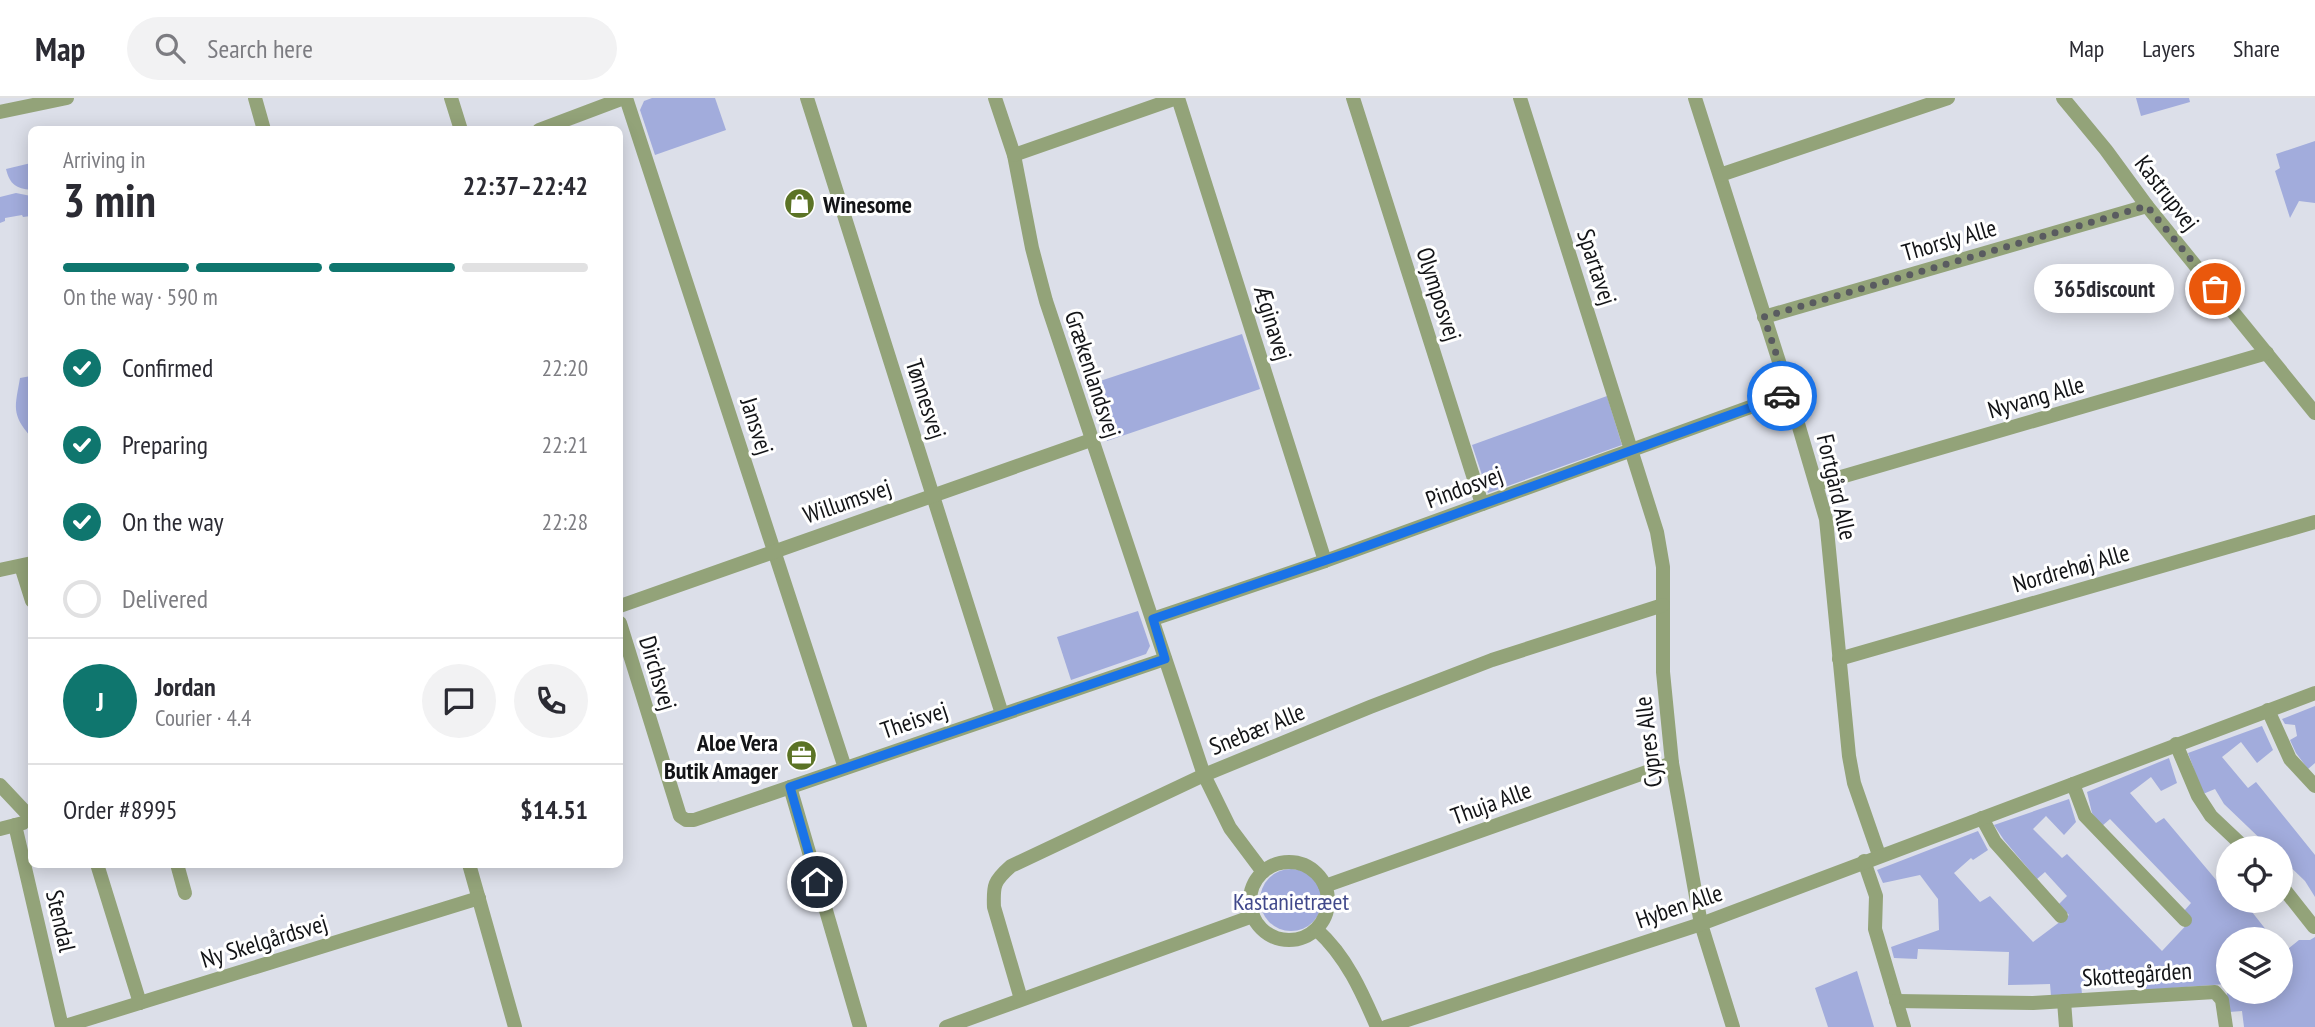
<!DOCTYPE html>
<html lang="en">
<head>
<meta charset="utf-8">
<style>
  :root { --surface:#fff; --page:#f2f2f3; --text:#2b2b33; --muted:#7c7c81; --line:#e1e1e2; --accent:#0f766e }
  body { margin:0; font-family:"PT Sans Narrow",sans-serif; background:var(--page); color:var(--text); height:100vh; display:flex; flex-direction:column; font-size:26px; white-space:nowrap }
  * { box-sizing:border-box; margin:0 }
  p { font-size:23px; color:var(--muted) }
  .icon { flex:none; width:38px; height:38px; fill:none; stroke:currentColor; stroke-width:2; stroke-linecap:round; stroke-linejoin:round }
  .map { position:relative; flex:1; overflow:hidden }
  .details { position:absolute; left:28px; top:28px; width:595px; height:742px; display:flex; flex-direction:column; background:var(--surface); border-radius:10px; box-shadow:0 4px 18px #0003 }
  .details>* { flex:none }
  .tools { position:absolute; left:2216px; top:738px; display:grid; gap:14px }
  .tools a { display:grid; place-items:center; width:77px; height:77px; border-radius:50%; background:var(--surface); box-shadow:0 4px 18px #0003; font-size:35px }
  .pin { position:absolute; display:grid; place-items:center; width:60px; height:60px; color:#fff; margin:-30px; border:4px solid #fff; border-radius:50%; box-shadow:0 2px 7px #0007 }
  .courier { position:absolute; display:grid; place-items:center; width:70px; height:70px; margin:-35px; border:5px solid #1a73e8; border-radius:50%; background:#fff; color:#222; box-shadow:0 2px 9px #0007 }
  .bubble { position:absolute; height:49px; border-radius:24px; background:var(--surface); box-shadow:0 4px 18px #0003; font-size:23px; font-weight:700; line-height:49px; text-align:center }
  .head em { font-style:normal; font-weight:700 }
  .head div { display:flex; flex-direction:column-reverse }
  .head { display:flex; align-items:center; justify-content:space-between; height:119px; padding:0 35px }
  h1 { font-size:46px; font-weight:700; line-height:52px }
  .bar { display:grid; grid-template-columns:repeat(4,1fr); gap:10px 7px; align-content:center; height:84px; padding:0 35px }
  .bar i { height:9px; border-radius:5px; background:var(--line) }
  .bar .current { background:var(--accent) }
  .bar p { grid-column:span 4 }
  .line { display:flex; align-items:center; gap:18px; padding:0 35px; border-top:2px solid var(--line) }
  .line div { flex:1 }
  .round { display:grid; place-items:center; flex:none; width:74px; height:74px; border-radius:37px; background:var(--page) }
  ol { padding:0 35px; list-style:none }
  li { display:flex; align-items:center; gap:21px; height:77px }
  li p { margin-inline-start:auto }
  li .icon { padding:7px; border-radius:50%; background:var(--accent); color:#fff; stroke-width:4 }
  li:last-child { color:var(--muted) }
  li i { width:38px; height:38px; border:4px solid var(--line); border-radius:50% }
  header { display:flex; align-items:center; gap:42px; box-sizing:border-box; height:98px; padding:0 35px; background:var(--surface); border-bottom:2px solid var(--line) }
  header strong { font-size:33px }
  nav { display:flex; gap:38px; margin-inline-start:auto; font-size:24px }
  .search { width:490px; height:63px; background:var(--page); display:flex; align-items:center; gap:18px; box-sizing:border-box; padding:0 24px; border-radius:38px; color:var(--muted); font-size:26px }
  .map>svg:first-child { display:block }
  .green { fill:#a2acdc }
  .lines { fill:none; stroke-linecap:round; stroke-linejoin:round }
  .minor { stroke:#93a379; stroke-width:14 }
  .done { stroke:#595b60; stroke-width:7; stroke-dasharray:0 12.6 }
  .route { stroke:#1a73e8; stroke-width:9 }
  .labels { text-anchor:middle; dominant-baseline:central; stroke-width:6; stroke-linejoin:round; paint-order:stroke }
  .street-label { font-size:24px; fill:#131417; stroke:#fff }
  .poi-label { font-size:24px; font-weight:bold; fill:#131417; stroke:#fff; text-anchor:start }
  .park-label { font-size:24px; fill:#41498b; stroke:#fff }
</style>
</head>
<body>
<header>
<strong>Map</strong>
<div class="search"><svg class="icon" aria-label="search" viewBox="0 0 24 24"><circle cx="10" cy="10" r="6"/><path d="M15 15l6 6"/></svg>Search here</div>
<nav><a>Map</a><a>Layers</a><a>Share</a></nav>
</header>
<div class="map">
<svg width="2315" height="929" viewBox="0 0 2315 929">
  <rect width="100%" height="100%" fill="#dcdfe9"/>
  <!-- green -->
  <g class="green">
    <polygon points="652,0 715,0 726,32 655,57 640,12 644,3"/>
    <polygon points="2136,0 2189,0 2190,4 2141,18"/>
    <polygon points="2315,43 2315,105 2299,103 2290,120 2275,73 2280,70 2276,56"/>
    <path d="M31 65V92C16 90 10 87 6 71Z"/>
    <polygon points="16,95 31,98 31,118 23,119 22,117 5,120 5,123 0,125 0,99"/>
    <polygon points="1242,236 1260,291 1107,343 1088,287"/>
    <path d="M31 278H32L31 339C11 316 15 309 20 280Z"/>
    <polygon points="1607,298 1622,347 1488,395 1472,347"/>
    <polygon points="1138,513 1150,548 1146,556 1071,582 1057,539"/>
    <polygon points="2315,608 2315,665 2308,671 2296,655 2290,642 2297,638 2295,627 2285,626 2282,621"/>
    <polygon points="2262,628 2273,652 2257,665 2241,644 2222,659 2248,690 2256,684 2315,757 2315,799 2305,783 2280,759 2280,751 2271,751 2224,706 2215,691 2203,696 2188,655"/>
    <polygon points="2169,660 2177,685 2161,693 2151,679 2130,695 2156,725 2164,720 2228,796 2228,803 2233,803 2239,810 2245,805 2274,842 2228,842 2228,894 2280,894 2280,850 2284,854 2299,842 2310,842 2315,839 2315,929 2244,929 2242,913 2229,914 2226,886 2146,892 2145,882 2081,886 2082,896 2051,898 2050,886 2008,887 2009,854 1918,851 1917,861 1894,860 1891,849 1939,832 1938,801 1920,777 1883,785 1877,772 1978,733 1988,752 1973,762 1971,760 1954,775 1980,804 1990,798 2033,844 2069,817 2059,806 2067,798 2045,774 2037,781 2004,742 1994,727 2069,701 2076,724 2064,737 2046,718 2033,731 2062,760 2067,756 2162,853 2192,821 2184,813 2191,805 2110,721 2102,728 2092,715 2087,694"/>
    <circle cx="1291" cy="802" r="31"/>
    <polygon points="1857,873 1874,929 1828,929 1815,890"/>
  </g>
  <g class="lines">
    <!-- minor -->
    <g class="minor">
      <polyline points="255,0 264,32"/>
      <polyline points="451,0 461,32"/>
      <polyline points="626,0 845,670"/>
      <polyline points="807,0 1002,616"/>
      <polyline points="995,0 1014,57 1032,150 1046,203 1204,677 1230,730 1263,774"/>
      <polyline points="1178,0 1325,463"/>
      <polyline points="1353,0 1482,406"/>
      <polyline points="1520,0 1657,434 1663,469 1663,574 1672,665 1701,826 1733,929"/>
      <polyline points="1695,0 1789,295 1826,421 1849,658 1854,685 1879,757"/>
      <polyline points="2063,0 2106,52 2147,108 2315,315"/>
      <polyline points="0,14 67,0"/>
      <polyline points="539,32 624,0"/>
      <polyline points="1014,57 1177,0"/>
      <polyline points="1720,77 1948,0"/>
      <polyline points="1764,219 2147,108"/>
      <polyline points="1817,386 2267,255"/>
      <polyline points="21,468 32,503"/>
      <polyline points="0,472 32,465"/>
      <polyline points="620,508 1091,342"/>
      <polyline points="1153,521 1325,463 1789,295"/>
      <polyline points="620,525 680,718 686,722 694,722 1165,561"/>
      <polyline points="1839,561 2315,424"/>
      <polyline points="2268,612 2290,661 2315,688"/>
      <polyline points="2176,646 2198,698 2211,718 2246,751"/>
      <polyline points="2073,686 2085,718 2185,822"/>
      <polyline points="0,687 32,721"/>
      <polyline points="790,689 860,929"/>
      <polyline points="1982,720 1995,744 2061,818"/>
      <polyline points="15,727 62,929"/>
      <polyline points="0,731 23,725"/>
      <polyline points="1864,763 1876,798 1875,831 1904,929"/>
      <circle cx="1289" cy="803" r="39"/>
      <polyline points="97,766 140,905"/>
      <polyline points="177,766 185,795"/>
      <polyline points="469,766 515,929"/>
      <polyline points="2280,786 2314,829"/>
      <polyline points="1325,788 1672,665"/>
      <path d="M1317 832C1346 858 1362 894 1377 929"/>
      <path d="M1021 901 994 809C993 787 994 783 1011 768L1204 677 1370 609 1492 562 1663 507"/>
      <polyline points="1896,903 2033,905 2215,894 2222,902 2226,929"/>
      <polyline points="2064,903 2066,929"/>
      <polyline points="62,929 479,800"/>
      <polyline points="946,929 1253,818"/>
      <polyline points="1386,929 1701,826 2315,595"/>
    </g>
  </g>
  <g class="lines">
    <!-- done -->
    <polyline class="done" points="1782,298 1789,295 1764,219 2147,108 2215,191"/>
    <!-- route -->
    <polyline class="route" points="817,784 790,689 1165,561 1153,521 1350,454 1782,298"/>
  </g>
  <!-- icons -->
  <defs>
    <symbol id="shop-disc" viewBox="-11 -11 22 22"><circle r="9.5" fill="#5b7325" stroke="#fff"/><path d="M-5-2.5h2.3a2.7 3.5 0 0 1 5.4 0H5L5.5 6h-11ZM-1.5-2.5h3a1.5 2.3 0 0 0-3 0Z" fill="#fff"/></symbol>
    <symbol id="office-disc" viewBox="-11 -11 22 22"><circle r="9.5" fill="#5b7325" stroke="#fff"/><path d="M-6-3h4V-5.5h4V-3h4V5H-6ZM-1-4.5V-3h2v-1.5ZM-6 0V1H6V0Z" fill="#fff"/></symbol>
  </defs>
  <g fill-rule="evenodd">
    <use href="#shop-disc" x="782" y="88" width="35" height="35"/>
    <use href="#office-disc" x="784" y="640" width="35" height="35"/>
  </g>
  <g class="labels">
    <!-- street labels -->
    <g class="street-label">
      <text transform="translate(2167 95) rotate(52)">Kastrupvej</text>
      <text transform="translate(1949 142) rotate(-16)">Thorsly Alle</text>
      <text transform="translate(1597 169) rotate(72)">Spartavej</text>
      <text transform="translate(1439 196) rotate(72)">Olymposvej</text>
      <text transform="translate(1273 225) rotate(73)">Æginavej</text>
      <text transform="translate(1093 276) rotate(72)">Grækenlandsvej</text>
      <text transform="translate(2036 299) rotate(-16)">Nyvang Alle</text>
      <text transform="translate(926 301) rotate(72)">Tønnesvej</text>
      <text transform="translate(757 328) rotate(72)">Jansvej</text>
      <text transform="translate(1464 389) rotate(-20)">Pindosvej</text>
      <text transform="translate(1837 389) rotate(77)">Fortgård Alle</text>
      <text transform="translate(847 403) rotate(-19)">Willumsvej</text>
      <text transform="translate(2071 470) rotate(-16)">Nordrehøj Alle</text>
      <text transform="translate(658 575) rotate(73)">Dirchsvej</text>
      <text transform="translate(914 622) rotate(-19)">Theisvej</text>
      <text transform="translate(1257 631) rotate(-22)">Snebær Alle</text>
      <text transform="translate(1648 644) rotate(-97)">Cypres Alle</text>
      <text transform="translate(1491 705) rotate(-20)">Thuja Alle</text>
      <text transform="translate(1679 808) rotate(-19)">Hyben Alle</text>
      <text transform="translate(61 823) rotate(77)">Stendal</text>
      <text transform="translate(264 843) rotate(-17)">Ny Skelgårdsvej</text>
      <text transform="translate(2137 876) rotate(-4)">Skottegården</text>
    </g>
    <!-- poi labels -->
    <g class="poi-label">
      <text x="823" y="106">Winesome</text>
      <text x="778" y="644" text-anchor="end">Aloe Vera<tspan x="778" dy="28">Butik Amager</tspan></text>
    </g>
    <!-- park labels -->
    <g class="park-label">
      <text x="1291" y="803">Kastanietræet</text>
    </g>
  </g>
</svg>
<div class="tools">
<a><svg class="icon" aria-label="locate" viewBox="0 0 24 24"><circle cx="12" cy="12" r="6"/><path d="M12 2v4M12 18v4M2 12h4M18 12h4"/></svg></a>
<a><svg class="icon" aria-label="layers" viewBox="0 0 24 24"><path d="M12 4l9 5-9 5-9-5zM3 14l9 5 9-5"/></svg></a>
</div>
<div class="pin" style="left:2215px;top:191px;background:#ea580c"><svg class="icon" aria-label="bag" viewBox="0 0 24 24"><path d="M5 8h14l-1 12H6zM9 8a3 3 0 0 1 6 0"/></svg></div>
<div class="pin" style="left:817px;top:784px;background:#1f2937"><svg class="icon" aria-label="home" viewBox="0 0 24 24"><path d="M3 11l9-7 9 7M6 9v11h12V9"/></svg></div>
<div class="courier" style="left:1782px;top:298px"><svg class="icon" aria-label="car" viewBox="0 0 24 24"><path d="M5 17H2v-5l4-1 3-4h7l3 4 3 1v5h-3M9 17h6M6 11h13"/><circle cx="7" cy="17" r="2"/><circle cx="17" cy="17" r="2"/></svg></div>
<div class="bubble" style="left:2034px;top:166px;width:140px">365discount</div>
<section class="details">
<div class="head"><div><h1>3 min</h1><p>Arriving in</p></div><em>22:37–22:42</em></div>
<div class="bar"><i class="current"></i><i class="current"></i><i class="current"></i><i></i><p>On the way · 590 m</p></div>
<ol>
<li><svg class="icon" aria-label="check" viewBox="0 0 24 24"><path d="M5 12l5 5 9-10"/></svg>Confirmed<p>22:20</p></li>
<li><svg class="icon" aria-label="check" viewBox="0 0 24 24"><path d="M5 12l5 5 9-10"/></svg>Preparing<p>22:21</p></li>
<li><svg class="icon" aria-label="check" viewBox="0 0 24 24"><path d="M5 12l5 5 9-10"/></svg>On the way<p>22:28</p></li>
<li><i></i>Delivered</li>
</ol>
<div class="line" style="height:126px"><b class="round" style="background:var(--accent);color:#fff">J</b><div><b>Jordan</b><p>Courier · 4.4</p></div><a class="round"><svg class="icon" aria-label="chat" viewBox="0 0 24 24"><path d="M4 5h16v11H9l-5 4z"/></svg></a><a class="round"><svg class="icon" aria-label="phone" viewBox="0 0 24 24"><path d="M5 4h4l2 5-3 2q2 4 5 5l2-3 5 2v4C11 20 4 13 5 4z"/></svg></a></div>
<div class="line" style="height:91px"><div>Order #8995</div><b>$14.51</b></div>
</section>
</div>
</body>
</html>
